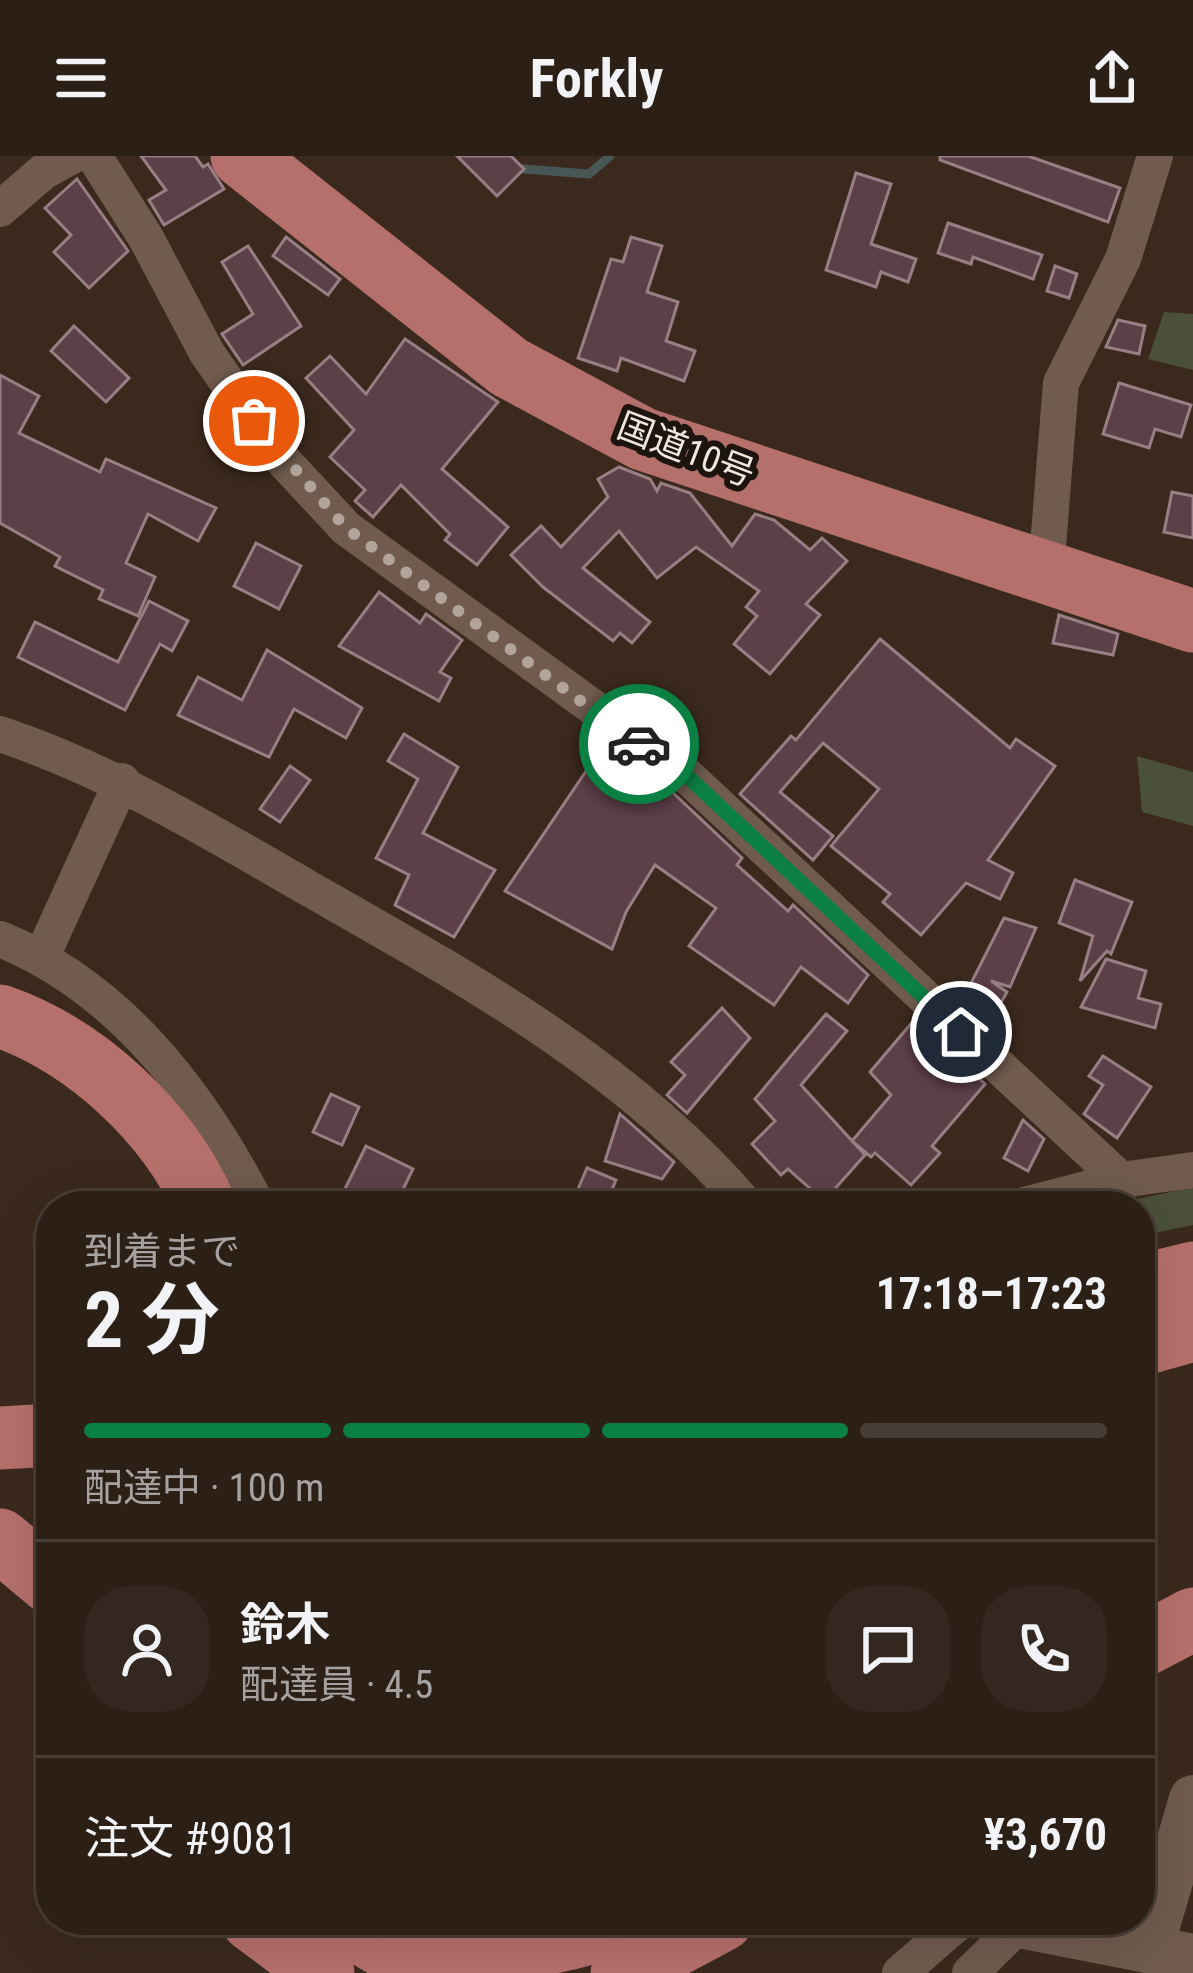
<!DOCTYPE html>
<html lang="ja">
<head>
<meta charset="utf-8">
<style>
  :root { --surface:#2c1f16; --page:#34271f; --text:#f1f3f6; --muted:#a6a2a1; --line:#483d35; --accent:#0b8043 }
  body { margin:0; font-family:"Roboto Condensed","Noto Sans JP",sans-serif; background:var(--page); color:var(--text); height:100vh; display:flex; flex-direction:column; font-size:45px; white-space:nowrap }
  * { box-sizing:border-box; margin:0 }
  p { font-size:39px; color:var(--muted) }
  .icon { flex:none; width:66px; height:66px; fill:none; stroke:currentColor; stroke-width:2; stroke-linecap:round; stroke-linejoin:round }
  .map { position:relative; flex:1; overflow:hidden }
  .drawer { position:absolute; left:36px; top:1035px; width:1119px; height:744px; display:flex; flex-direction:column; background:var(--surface); border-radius:48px; box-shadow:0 12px 48px #0002,0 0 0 3px var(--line) }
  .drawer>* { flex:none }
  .pin { position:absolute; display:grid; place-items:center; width:102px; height:102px; color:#fff; margin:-51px; border:6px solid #fff; border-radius:50%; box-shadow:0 3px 12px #0007 }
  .courier { position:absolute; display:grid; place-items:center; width:120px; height:120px; margin:-60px; border:9px solid #0b8043; border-radius:50%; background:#fff; color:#222; box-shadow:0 3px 15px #0007 }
  .overview em { font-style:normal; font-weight:700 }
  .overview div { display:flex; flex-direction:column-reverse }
  .overview { display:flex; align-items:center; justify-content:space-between; height:204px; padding:0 48px }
  h1 { font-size:78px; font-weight:700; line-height:90px }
  .bar { display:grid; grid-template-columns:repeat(4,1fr); gap:18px 12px; align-content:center; height:144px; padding:0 48px }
  .bar i { height:15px; border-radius:9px; background:var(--line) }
  .bar .active { background:var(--accent) }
  .bar p { grid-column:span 4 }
  .line { display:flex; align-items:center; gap:30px; padding:0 48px; border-top:3px solid var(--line) }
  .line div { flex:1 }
  .round { display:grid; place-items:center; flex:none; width:126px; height:126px; border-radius:48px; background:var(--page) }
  header { display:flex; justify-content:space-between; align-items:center; height:156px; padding:0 48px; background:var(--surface); font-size:54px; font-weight:700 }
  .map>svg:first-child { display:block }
  .green { fill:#4b5039 }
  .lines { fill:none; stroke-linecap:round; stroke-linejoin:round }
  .stream { stroke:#495656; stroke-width:9 }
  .building { fill:#5d3f48; stroke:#987e85; stroke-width:3 }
  .street { stroke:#705b4e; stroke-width:36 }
  .secondary { stroke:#705b4e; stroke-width:48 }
  .highway { stroke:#b6706c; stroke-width:63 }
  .done { stroke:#b2a49a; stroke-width:12; stroke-dasharray:0 21.6 }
  .route { stroke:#0b8043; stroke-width:15 }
  .labels { text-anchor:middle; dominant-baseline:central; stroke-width:12; stroke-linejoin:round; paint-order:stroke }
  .street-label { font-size:36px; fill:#f2e6de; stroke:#1c140e }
</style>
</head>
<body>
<header><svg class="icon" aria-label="menu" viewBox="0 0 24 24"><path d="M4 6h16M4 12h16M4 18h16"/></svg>Forkly<svg class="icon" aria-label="share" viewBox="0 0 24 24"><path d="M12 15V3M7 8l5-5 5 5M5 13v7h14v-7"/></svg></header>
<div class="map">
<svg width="1193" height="1817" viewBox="0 0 1193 1817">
  <rect width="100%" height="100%" fill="#3b291d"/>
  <!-- green -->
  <g class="green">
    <polygon points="1164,156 1193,158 1193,214 1148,203"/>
    <polygon points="1137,600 1193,616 1193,670 1142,656"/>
    <polygon points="1193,1031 1193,1069 1140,1080 1140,1050 1106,1050"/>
  </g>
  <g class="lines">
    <!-- stream -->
    <polyline class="stream" points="524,13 589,18 610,0"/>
  </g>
  <!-- building -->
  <g class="building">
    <polygon points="141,0 195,0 203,11 208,8 224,33 164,69 149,44 166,34"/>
    <polygon points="457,0 511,0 524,13 497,40"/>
    <polygon points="940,0 1028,0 1120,32 1108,66 940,4"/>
    <polygon points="856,17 891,28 871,88 916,103 908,126 881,116 876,131 826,114"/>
    <polygon points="77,23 128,95 89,132 54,96 71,79 45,52"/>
    <polygon points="948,67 1042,99 1033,123 973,101 971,108 938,97"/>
    <polygon points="286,81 340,123 328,139 273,100"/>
    <polygon points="631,81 662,90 647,136 678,146 666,185 695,195 684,225 621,202 617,215 578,202 611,103 623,106"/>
    <polygon points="248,90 301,170 243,209 222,178 253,158 222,106"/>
    <polygon points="1055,110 1077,118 1069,142 1047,135"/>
    <polygon points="1118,164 1145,170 1139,198 1106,191"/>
    <polygon points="74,170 129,222 106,246 51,195"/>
    <polygon points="405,183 498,246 442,313 508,371 477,409 445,384 450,378 401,329 373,361 355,345 365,334 330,301 354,274 306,222 330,200 366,238"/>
    <polygon points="0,219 39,240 19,277 100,316 106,303 216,352 198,385 148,358 126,407 155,421 138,460 99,443 103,434 55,410 60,401 0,367"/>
    <polygon points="1119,227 1191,249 1181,281 1155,273 1149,292 1103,278"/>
    <polygon points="619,311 650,323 657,335 661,327 690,337 732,390 755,358 774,364 810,394 822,382 847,405 806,448 820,459 770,518 734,488 757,460 746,451 759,435 696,391 657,422 619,375 583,412 650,466 632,487 620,477 613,485 543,431 511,399 541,370 561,391 608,341 598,323"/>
    <polygon points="1172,336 1193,340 1193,382 1164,376"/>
    <polygon points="256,387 301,410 279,453 234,430"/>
    <polygon points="379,436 420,467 426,458 462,484 440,516 451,522 439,545 339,490"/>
    <polygon points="149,445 188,465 172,495 160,488 125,554 18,501 35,466 118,506"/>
    <polygon points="1059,459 1118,478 1113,499 1053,487"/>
    <polygon points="880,483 1010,592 1016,583 1055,610 988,704 1013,717 1000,743 966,727 921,779 883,746 890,738 831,690 879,633 823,587 780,636 833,680 813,704 740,638 791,580 796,584"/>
    <polygon points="267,494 362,552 346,582 294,553 269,601 178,559 198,521 242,544"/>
    <polygon points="404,578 458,611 423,677 495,714 454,781 395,749 409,719 376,702 418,623 388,605"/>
    <polygon points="605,587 671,635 742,702 737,709 788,755 793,749 868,819 848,847 801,811 774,849 689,790 716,752 655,709 626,756 612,793 505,735"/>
    <polygon points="290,610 310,624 280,666 260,653"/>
    <polygon points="1075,724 1132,746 1111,798 1107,795 1080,825 1093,780 1059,767"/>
    <polygon points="1004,762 1036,772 1010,831 991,825 1007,836 988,870 962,845"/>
    <polygon points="1106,803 1146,815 1138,842 1161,848 1155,872 1081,851"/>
    <polygon points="722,852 750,882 687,957 667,939 685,919 671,906"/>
    <polygon points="826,858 847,875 801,929 865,999 824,1045 788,1013 781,1019 752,988 775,965 755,943"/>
    <polygon points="915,863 985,928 932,990 940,997 911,1029 875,997 871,1001 852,985 891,939 870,916"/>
    <polygon points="1103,900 1151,931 1117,982 1084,958 1103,929 1089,920"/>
    <polygon points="331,938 359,951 342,989 313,976"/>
    <polygon points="620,958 674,1006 662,1023 605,1005"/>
    <polygon points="1023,964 1044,983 1028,1015 1004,1002"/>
    <polygon points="366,990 413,1013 395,1050 365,1050 342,1039"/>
    <polygon points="587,1012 616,1024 605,1050 575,1040"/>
  </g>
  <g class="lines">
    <!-- street -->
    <g class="street">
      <polyline points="94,0 146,82 207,197 278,299 346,372 685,618 1121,1024"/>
      <polyline points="0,53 43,16 72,0"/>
      <polyline points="1046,415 1061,227 1123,103 1155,0"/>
      <path d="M0 578C111 615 207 674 308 732 466 822 628 910 747 1050"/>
      <path d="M0 783C120 832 200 938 258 1050"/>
      <polyline points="42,800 122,625"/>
      <polyline points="1021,1050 1121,1024 1193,1014"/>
      <polyline points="900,1817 961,1764"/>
      <polyline points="970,1817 1020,1768"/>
    </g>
    <!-- secondary -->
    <g class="secondary">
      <polyline points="1020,1768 1193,1802"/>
      <polyline points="1149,1793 1193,1643"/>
    </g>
    <!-- highway -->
    <g class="highway">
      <polyline points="242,0 509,211 643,283 1193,465"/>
      <path d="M0 860C86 890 168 966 205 1050"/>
      <polyline points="1140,1130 1193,1117"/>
      <polyline points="1140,1189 1193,1174"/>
      <polyline points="0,1282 51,1279"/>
      <polyline points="0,1384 51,1427"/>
      <polyline points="1140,1491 1193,1463"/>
      <polyline points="252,1764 323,1817"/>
      <polyline points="339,1764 410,1805 438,1811"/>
      <path d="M403 1764C468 1805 558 1793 624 1764"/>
      <polyline points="622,1817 722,1764"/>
    </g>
  </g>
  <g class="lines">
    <!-- done -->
    <polyline class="done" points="254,265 346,372 639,588"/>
    <!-- route -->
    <polyline class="route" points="639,588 685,618 961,876"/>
  </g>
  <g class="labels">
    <!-- street labels -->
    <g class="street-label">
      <text transform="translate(686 294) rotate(21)">国道10号</text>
    </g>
  </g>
</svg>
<div class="pin" style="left:254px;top:265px;background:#ea580c"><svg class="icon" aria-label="bag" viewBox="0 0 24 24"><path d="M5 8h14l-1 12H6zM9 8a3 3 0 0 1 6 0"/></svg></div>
<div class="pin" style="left:961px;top:876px;background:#1f2937"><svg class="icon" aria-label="home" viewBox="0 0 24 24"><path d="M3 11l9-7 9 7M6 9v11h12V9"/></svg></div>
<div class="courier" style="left:639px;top:588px"><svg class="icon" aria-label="car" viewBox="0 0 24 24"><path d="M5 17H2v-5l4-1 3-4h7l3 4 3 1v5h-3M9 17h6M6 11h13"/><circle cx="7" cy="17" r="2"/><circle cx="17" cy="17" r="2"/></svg></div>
<section class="drawer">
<div class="overview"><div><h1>2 分</h1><p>到着まで</p></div><em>17:18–17:23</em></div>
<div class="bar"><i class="active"></i><i class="active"></i><i class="active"></i><i></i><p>配達中 · 100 m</p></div>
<div class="line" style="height:216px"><a class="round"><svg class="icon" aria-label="person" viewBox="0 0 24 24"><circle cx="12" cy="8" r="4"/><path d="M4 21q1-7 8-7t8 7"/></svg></a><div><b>鈴木</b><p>配達員 · 4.5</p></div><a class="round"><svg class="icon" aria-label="chat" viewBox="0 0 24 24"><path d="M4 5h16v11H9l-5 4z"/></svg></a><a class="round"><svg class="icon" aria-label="phone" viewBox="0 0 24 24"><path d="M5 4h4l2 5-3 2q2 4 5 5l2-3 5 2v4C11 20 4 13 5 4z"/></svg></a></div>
<div class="line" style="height:156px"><div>注文 #9081</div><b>¥3,670</b></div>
</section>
</div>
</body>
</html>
